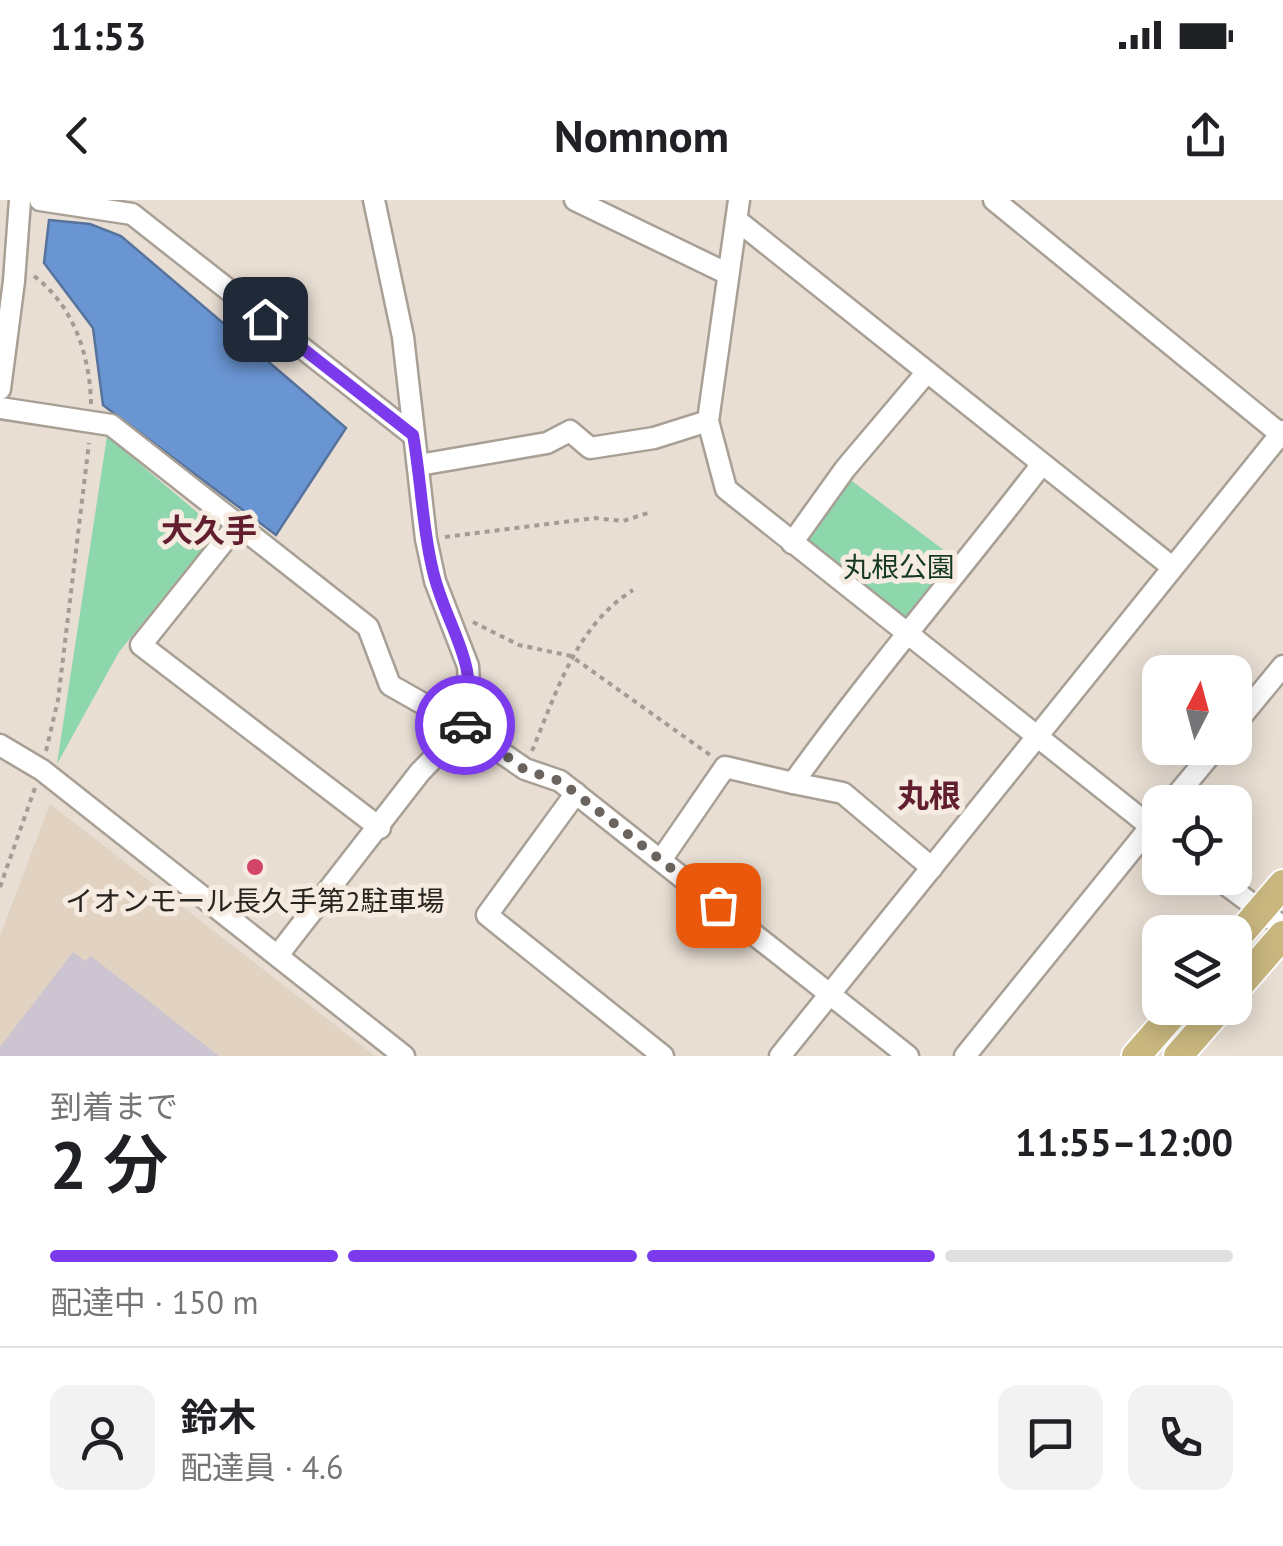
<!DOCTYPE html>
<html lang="ja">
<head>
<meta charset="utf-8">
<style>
  :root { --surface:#fff; --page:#f2f2f2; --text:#202124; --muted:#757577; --line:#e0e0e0; --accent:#7c3aed }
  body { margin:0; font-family:"PT Sans","Noto Sans JP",sans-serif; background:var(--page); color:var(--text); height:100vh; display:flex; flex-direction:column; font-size:38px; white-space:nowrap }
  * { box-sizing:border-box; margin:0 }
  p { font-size:32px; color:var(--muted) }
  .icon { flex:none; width:55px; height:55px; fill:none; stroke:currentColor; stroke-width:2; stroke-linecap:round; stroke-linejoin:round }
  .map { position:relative; height:856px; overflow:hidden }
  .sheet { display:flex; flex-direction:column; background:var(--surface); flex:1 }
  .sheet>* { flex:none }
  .needle { width:65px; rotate:6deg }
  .tools { position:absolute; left:1142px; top:455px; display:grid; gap:20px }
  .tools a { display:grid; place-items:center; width:110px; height:110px; border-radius:20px; background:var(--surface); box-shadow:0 5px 25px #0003; font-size:50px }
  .pin { position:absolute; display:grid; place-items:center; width:85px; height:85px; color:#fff; margin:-42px; border-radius:20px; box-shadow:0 5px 15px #0006 }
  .courier { position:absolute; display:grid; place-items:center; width:100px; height:100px; margin:-50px; border:8px solid #7c3aed; border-radius:50%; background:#fff; color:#222; box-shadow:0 2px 12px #0007 }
  .head em { font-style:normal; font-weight:600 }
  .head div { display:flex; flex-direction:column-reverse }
  .head { display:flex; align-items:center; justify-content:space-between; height:170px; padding:0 50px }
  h1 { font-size:65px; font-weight:600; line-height:75px }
  .bar { display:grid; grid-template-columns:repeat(4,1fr); gap:15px 10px; align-content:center; height:120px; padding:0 50px }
  .bar i { height:12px; border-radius:8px; background:var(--line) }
  .bar .on { background:var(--accent) }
  .bar p { grid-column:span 4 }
  .line { display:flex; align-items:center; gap:25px; padding:0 50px; border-top:2px solid var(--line) }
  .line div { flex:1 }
  .round { display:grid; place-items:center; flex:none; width:105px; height:105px; border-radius:20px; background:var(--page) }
  .status { display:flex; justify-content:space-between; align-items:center; height:70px; padding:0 50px; background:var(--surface); direction:ltr }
  .status svg { height:28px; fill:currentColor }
  header { display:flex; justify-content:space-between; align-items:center; height:130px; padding:0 50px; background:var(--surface); font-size:45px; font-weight:600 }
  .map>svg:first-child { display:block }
  .built { fill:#e1d2c1 }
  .green { fill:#8ed6ab }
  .water { fill:#6a95d3; stroke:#56739d; stroke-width:2.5 }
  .building { fill:#ccc5d1 }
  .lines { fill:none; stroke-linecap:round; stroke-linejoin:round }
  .minor-casing { stroke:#a89f95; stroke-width:25 }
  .major-casing { stroke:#fff; stroke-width:32 }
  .path { stroke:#a49c94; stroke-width:4; stroke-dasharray:5 5; stroke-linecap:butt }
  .minor { stroke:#fff; stroke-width:20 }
  .major { stroke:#c9b77f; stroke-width:28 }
  .done { stroke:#6b645e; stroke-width:10; stroke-dasharray:0 18 }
  .route { stroke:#7c3aed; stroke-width:12 }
  .poi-dot { fill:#d3446a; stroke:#f5ebe0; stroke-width:4 }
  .labels { text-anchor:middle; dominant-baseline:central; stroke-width:10; stroke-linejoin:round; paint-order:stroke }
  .park-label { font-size:28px; fill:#163925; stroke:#f5ebe0 }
  .poi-label { font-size:28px; fill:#27231f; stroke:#f5ebe0 }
  .quarter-label { font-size:32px; font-weight:bold; fill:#621d2f; stroke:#f5ebe0 }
</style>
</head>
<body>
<div class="status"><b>11:53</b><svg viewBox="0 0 49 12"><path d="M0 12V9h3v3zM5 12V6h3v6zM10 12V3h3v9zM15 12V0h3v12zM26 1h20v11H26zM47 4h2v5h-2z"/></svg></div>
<header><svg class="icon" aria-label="back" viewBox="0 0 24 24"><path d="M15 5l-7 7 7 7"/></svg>Nomnom<svg class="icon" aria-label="share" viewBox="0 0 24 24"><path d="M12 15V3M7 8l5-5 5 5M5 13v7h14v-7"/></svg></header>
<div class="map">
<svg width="1283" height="856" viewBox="0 0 1283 856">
  <rect width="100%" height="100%" fill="#e8ded3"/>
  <!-- built -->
  <polygon class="built" points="50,604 375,856 0,856 0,736"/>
  <!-- green -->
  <g class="green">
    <polygon points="107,236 218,330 119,452 57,564"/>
    <polygon points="848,278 957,360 907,422 800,339"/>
  </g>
  <!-- water -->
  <polygon class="water" points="49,20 90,24 121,36 346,228 276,335 103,205 93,128 44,63"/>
  <!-- building -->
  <polygon class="building" points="73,752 85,761 91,756 219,856 0,856 0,847"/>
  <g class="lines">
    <defs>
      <g id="minor">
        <polyline points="40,0 132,14 413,235"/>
        <polyline points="575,0 726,73"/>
        <polyline points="739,0 708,221 726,289 1160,634"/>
        <polyline points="994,0 1283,236"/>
        <polyline points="738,21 1172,367"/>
        <polyline points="0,189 14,81 20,0"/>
        <polyline points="0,208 111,225 368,427 390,485 464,527 525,569 560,581 908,856"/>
        <polyline points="419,265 547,243 570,231 590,248 654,238 708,221"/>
        <polyline points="237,325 141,445 380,628"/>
        <polyline points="792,343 845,269 927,172"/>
        <polyline points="1235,524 1283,466"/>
        <polyline points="0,545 42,570 404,856"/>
        <polyline points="576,593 487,715 663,856"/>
        <polyline points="1171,602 1216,548"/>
        <polyline points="661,660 725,567 793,583"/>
        <path d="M932 668 843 593 793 583C872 473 960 371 1042 264"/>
        <polyline points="1217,678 1283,727"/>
        <polyline points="278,755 420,572 464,527 470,503 468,466 435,381 426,339 403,137 374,0"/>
        <polyline points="780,856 1283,231"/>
        <polyline points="965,856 1160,615"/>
      </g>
      <g id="major">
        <polyline points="1235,740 1283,684"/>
        <polyline points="1235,790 1283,735"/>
        <polyline points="1136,856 1178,808"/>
        <polyline points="1178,856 1220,808"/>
      </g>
    </defs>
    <!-- minor casing -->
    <use href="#minor" class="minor-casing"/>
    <!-- major casing -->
    <use href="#major" class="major-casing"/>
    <!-- path -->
    <g class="path">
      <path d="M34 76C74 106 90 156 91 204"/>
      <polyline points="445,337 595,318 623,321 651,312"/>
      <polyline points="473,422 519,445 571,456 710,555"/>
      <polyline points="46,551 58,500 89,243"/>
      <path d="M532 551C557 491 576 426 633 390"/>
      <polyline points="0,687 35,588"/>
    </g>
    <!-- minor -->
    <use href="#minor" class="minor"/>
    <!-- major -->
    <use href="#major" class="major"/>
  </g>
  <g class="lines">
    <!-- done -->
    <polyline class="done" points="465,525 525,570 560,581 718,705"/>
    <!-- route -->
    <path class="route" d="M265 119 413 235C421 279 422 324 432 367 444 425 482 462 465 525"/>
  </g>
  <!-- markers -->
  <circle class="poi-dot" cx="255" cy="667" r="10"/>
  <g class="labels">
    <!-- park labels -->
    <g class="park-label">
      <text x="899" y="366">丸根公園</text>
    </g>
    <!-- poi labels -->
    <g class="poi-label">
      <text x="255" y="700">イオンモール長久手第2駐車場</text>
    </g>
    <!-- quarter labels -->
    <g class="quarter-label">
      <text x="209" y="330">大久手</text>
      <text x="929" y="595">丸根</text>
    </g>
  </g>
</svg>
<div class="tools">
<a><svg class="needle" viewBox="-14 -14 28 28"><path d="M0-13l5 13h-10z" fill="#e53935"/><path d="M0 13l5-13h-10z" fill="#757577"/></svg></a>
<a><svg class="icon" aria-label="locate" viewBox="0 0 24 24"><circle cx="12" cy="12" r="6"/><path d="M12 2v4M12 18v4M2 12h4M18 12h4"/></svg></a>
<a><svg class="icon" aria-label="layers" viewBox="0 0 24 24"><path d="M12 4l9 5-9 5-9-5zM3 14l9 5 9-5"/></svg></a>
</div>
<div class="pin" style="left:718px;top:705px;background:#ea580c"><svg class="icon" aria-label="bag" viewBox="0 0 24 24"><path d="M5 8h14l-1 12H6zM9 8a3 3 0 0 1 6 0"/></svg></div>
<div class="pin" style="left:265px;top:119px;background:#1f2937"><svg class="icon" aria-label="home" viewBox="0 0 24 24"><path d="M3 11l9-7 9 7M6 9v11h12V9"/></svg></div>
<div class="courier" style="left:465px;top:525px"><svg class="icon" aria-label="car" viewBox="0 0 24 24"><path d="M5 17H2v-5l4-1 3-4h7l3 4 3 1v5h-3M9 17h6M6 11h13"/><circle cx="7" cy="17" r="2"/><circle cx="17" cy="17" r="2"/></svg></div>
</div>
<section class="sheet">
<div class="head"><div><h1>2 分</h1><p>到着まで</p></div><em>11:55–12:00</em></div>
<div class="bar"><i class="on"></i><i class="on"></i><i class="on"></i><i></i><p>配達中 · 150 m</p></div>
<div class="line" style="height:180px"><a class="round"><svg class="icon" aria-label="person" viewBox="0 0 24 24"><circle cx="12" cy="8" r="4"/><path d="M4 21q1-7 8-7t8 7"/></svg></a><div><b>鈴木</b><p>配達員 · 4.6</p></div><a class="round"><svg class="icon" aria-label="chat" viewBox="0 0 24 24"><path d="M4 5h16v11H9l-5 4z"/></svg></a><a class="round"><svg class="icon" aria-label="phone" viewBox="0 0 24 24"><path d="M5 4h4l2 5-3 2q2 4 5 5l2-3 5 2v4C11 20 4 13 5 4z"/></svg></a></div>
</section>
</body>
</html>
